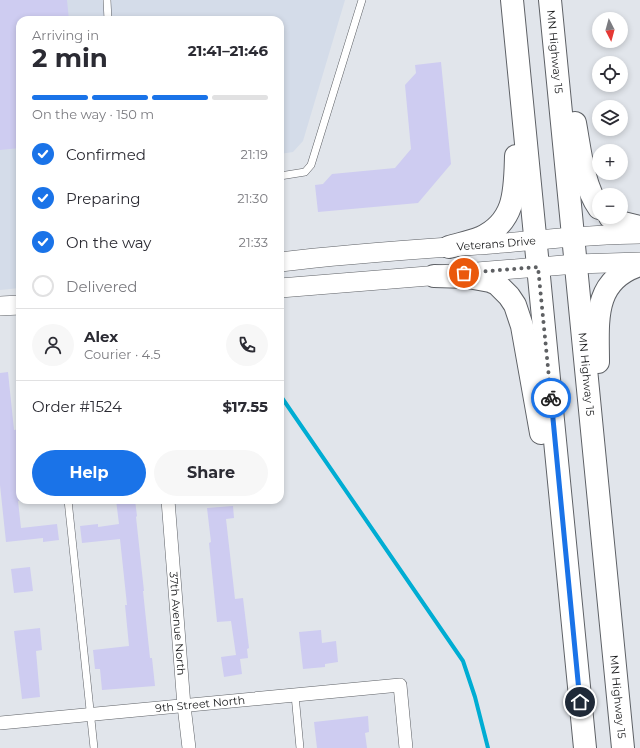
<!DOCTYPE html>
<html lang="en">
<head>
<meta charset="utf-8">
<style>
  :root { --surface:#fff; --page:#f7f7f7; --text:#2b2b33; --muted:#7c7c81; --line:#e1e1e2; --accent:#1a73e8 }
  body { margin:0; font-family:Montserrat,sans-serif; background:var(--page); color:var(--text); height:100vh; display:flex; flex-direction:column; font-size:15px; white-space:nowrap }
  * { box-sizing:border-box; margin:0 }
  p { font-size:13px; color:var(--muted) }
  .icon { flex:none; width:22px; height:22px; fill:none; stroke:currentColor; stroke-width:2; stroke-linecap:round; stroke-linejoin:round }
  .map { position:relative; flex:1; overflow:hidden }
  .sheet { position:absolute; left:16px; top:16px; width:268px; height:488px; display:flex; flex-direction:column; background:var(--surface); border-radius:12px; box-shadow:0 2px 6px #0003 }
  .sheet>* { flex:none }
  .needle { width:26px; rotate:174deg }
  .controls { position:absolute; left:592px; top:12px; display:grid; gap:8px }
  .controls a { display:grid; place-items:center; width:36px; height:36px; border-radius:50%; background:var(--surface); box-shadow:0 2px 6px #0003; font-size:20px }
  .pin { position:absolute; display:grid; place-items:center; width:34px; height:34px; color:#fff; margin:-17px; border:2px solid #fff; border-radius:50%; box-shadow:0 1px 4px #0007 }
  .courier { position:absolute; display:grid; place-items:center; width:40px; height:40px; margin:-20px; border:3px solid #1a73e8; border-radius:50%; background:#fff; color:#222; box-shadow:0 1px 5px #0007 }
  .overview em { font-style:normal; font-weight:700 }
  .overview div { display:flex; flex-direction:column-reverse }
  .overview { display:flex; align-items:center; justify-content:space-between; height:68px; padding:0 16px }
  h1 { font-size:26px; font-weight:700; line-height:30px }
  .bar { display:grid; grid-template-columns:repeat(4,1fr); gap:6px 4px; align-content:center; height:48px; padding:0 16px }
  .bar i { height:5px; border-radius:3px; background:var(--line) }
  .bar .current { background:var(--accent) }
  .bar p { grid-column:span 4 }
  .line { display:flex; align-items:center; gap:10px; padding:0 16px; border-top:1px solid var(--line) }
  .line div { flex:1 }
  .round { display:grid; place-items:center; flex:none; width:42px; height:42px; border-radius:21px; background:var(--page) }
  ol { padding:0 16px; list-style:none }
  li { display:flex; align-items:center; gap:12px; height:44px }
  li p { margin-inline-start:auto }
  li .icon { padding:4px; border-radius:50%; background:var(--accent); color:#fff; stroke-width:4 }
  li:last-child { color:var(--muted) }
  li i { width:22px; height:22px; border:2px solid var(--line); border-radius:50% }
  .primary-button { display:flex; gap:8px; margin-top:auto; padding:8px 16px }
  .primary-button a { flex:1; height:46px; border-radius:24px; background:var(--accent); color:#fff; font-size:16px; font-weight:700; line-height:46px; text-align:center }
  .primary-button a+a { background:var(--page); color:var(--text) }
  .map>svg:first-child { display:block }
  .built { fill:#d4dce9 }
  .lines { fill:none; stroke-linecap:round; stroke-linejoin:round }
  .stream { stroke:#00add3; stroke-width:4 }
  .building { fill:#ceccf1 }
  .lane-casing { stroke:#5e6166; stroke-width:8 }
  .street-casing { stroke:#5e6166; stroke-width:14 }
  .secondary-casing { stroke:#5e6166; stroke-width:20 }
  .highway-casing { stroke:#5e6166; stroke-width:24 }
  .lane { stroke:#fff; stroke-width:7 }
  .street { stroke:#fff; stroke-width:13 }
  .secondary { stroke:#fff; stroke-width:19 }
  .highway { stroke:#fff; stroke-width:22 }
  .done { stroke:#5e6063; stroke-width:4; stroke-dasharray:0 7.2 }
  .route { stroke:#1a73e8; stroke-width:5 }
  .labels { text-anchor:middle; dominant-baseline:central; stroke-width:3; stroke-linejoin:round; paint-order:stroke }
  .street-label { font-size:11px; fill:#17181a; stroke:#fff }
</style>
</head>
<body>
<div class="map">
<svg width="640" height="748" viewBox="0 0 640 748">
  <rect width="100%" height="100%" fill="#e1e5eb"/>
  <!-- built -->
  <polygon class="built" points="0,0 345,0 303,141 293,152 280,154 280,20 20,20 20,288 0,290"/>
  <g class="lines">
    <!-- stream -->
    <polyline class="stream" points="280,395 463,661 475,697 488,748"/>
  </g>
  <!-- building -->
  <g class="building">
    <polygon points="0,0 67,0 69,20 20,20 20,148 0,150"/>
    <polygon points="441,62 451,164 418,203 318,212 315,185 323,184 332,174 395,168 411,149 405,85 416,73 415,65"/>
    <polygon points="8,372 14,430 20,429 20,501 18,501 21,528 57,524 59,540 43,542 43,538 6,542 0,485 0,373"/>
    <polygon points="116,500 135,500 137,516 136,517 144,591 143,591 150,658 152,658 155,686 102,690 100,669 95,669 93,650 129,646 125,605 127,605 120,539 82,543 80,526 98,524 98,527 119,524"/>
    <polygon points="233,506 234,518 226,519 235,599 243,598 249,648 247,649 248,658 240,659 242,674 224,677 221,657 236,655 231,621 217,622 209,543 211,542 207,508"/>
    <polygon points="30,567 33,591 14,593 11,569"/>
    <polygon points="40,628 42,650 36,651 40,697 22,699 14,631"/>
    <polygon points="321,630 322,643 336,641 338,662 325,664 325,667 303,669 299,632"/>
    <polygon points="368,716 369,732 365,733 367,748 317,748 314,722"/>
  </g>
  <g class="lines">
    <defs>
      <g id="lane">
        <polyline points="107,0 108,20"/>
        <polyline points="280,176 305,172 311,165 362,0"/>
        <polyline points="68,500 94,748"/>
        <polyline points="295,695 300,748"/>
      </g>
      <g id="street">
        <path id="s1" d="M168 500 184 706 189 748"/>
        <path id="s2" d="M0 723 400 685 406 748"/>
      </g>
      <g id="secondary">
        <path id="s3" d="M280 262C350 253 421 249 492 244 541 240 590 234 640 234"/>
        <polyline points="280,288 576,264 640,262"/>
        <polyline points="0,306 20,305"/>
      </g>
      <g id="highway">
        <polyline points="512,0 585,748"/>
        <path id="s4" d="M550 0 623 748"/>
        <path d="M575 123C580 150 583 185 599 208"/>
        <polyline points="610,217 619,222 640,227"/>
        <path d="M449 247C459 244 470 242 480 238 516 222 515 190 516 156"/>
        <polyline points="434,276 468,277 490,281 497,284 509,296 515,305 522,326 541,433"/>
        <path d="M598 362C598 322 592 280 640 265"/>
      </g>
    </defs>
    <!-- lane casing -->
    <use href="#lane" class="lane-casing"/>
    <!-- street casing -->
    <use href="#street" class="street-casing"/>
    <!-- secondary casing -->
    <use href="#secondary" class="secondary-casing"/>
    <!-- highway casing -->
    <use href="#highway" class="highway-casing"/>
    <!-- lane -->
    <use href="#lane" class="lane"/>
    <!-- street -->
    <use href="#street" class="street"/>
    <!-- secondary -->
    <use href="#secondary" class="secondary"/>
    <!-- highway -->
    <use href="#highway" class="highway"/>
  </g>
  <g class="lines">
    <!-- done -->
    <polyline class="done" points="464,273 538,267 551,398"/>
    <!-- route -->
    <polyline class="route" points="551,398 580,702"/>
  </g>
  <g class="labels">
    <!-- street labels -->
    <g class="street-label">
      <text stroke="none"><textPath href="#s4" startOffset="52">MN Highway 15</textPath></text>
      <text stroke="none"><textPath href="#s3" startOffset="217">Veterans Drive</textPath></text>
      <text stroke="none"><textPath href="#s4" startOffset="376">MN Highway 15</textPath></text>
      <text stroke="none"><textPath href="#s1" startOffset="124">37th Avenue North</textPath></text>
      <text stroke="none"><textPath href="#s4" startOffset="700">MN Highway 15</textPath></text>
      <text stroke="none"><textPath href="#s2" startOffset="201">9th Street North</textPath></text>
    </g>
  </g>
</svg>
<div class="controls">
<a><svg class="needle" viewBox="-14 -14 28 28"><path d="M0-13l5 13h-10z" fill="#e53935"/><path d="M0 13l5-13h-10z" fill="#7c7c81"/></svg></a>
<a><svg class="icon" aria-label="locate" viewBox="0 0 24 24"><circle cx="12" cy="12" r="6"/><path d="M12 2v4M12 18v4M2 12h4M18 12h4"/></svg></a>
<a><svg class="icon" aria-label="layers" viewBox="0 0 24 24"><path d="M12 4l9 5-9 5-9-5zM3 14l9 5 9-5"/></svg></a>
<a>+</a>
<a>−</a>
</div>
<div class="pin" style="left:464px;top:273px;background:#ea580c"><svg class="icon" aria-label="bag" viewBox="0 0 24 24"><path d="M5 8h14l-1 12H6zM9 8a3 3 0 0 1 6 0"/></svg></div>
<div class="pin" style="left:580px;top:702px;background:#1f2937"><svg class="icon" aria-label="home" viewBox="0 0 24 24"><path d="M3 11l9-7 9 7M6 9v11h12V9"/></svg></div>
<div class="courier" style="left:551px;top:398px"><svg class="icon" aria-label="bike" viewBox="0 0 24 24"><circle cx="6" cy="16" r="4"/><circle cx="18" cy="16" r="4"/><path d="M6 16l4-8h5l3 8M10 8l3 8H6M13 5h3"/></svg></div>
<section class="sheet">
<div class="overview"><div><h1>2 min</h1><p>Arriving in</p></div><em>21:41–21:46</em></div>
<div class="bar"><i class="current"></i><i class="current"></i><i class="current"></i><i></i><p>On the way · 150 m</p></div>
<ol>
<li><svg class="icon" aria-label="check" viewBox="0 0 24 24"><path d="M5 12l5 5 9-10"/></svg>Confirmed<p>21:19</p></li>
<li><svg class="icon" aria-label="check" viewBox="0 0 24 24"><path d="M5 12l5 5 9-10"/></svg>Preparing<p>21:30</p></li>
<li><svg class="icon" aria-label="check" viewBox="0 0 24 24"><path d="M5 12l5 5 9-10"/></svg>On the way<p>21:33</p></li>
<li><i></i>Delivered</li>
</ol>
<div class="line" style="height:72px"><a class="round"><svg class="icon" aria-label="person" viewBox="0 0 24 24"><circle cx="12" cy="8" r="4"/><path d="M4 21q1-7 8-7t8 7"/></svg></a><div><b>Alex</b><p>Courier · 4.5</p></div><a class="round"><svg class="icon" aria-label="phone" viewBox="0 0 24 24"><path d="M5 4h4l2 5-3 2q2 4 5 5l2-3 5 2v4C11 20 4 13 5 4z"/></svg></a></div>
<div class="line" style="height:52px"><div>Order #1524</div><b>$17.55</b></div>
<div class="primary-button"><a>Help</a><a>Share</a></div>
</section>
</div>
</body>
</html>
